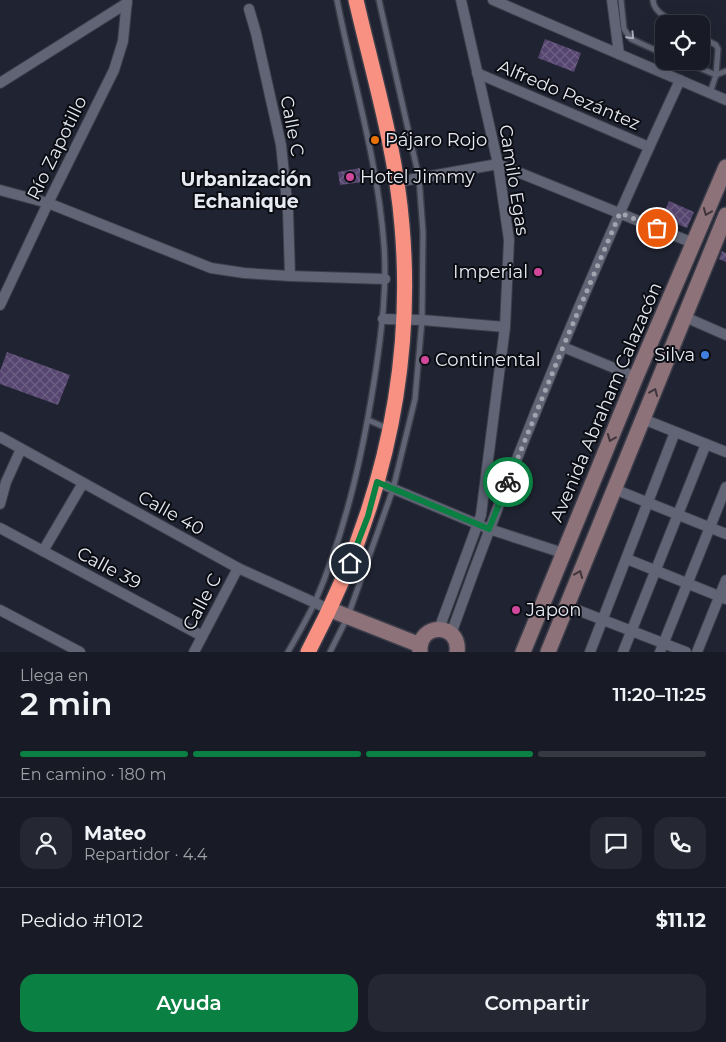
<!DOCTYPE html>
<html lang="es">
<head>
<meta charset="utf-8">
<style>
  :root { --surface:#181a25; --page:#252732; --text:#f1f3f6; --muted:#9fa1a7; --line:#363842; --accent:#0b8043 }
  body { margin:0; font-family:Montserrat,sans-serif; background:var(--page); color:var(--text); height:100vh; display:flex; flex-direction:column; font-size:19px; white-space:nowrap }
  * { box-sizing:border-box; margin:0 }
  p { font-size:16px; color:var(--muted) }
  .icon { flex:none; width:28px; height:28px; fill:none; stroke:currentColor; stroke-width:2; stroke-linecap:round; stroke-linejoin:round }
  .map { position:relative; height:652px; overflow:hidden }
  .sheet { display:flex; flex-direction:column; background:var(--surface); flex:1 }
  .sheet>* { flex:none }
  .tools { position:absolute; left:655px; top:15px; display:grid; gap:10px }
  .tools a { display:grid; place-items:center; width:55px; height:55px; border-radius:10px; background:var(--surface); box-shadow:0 5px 20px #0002,0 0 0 1px var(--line); font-size:25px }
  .pin { position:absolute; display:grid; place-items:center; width:42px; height:42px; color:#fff; margin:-21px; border:2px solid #fff; border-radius:50%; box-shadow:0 1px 5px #0007 }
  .courier { position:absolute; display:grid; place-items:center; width:50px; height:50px; margin:-25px; border:4px solid #0b8043; border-radius:50%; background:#fff; color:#222; box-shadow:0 1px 6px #0007 }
  .overview em { font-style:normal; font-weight:600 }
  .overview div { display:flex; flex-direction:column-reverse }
  .overview { display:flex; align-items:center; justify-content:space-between; height:85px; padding:0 20px }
  h1 { font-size:32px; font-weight:600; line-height:38px }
  .bar { display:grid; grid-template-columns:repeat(4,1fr); gap:8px 5px; align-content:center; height:60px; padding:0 20px }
  .bar i { height:6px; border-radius:4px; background:var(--line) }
  .bar .selected { background:var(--accent) }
  .bar p { grid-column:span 4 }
  .line { display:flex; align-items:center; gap:12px; padding:0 20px; border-top:1px solid var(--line) }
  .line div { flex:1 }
  .round { display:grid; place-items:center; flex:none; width:52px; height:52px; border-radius:15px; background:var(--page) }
  .primary-button { display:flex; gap:10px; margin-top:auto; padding:10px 20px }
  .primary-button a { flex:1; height:58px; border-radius:15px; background:var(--accent); color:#fff; font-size:20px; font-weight:600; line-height:58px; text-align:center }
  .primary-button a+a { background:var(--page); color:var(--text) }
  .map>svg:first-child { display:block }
  .building { fill:url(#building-cross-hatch) }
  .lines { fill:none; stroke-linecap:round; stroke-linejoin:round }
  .lane-casing { stroke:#3b3d49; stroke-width:8 }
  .street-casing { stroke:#3b3d49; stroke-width:12 }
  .secondary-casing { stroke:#3b3d49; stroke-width:18 }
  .highway-casing { stroke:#3b3d49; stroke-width:18 }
  .lane { stroke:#606475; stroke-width:5 }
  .street { stroke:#606475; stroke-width:10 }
  .secondary { stroke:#8e7279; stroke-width:15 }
  .highway { stroke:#f99183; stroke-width:15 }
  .oneway { stroke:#aaadba }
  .oneway2 { stroke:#3f353c }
  .done { stroke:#a1a4af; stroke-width:5; stroke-dasharray:0 9 }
  .route { stroke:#0b8043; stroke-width:6 }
  .food-dot { fill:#e8710a; stroke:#0b0d13; stroke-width:2 }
  .hotel-dot { fill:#d1479c; stroke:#0b0d13; stroke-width:2 }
  .shop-dot { fill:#3f7fe0; stroke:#0b0d13; stroke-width:2 }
  .labels { text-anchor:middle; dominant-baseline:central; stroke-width:4; stroke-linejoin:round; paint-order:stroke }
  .street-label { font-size:18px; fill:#e7e9f3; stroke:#0b0d13 }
  .poi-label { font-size:18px; fill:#e7e9f3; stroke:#0b0d13; text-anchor:start }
  .neighbourhood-label { font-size:19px; font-weight:bold; fill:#e7e9f3; stroke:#0b0d13 }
</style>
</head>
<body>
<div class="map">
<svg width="726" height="652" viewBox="0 0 726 652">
  <defs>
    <pattern id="building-cross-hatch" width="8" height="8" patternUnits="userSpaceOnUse" patternTransform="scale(1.25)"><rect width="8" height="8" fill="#55456f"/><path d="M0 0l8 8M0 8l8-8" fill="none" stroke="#6d6084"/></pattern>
  </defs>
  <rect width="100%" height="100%" fill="#202331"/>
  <!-- building -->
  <g class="building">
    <polygon points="545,39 581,53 574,72 538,58"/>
    <polygon points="360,168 362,182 340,185 338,172"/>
    <polygon points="669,201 694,212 687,228 662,218"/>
    <polygon points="722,251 726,253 726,262 719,259"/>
    <polygon points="7,352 70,375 58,405 0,384 0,371"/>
  </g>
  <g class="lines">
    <defs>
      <g id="lane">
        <polyline points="621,0 624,29 631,39 664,54"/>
        <path d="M653 0C654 13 668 18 678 24"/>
        <polyline points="701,37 716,45 718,49 716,75 710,93"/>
        <polyline points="683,61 716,75 726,71"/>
        <polyline points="368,420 389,429"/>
        <path d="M288 652C297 636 307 619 315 602 347 528 364 448 376 369 382 328 387 286 384 245 378 162 353 81 337 0"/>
        <polyline points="330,652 348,616 393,489 415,399 422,320 423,232 419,178 379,0"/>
      </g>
      <g id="street">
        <polyline points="493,0 726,100"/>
        <polyline points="612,0 619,54"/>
        <polyline points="249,9 256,33 281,145 288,211 290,276 385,279"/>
        <polyline points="477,73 649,147"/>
        <polyline points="0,83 127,3"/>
        <polyline points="397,182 498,164 693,243"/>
        <polyline points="0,190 48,203 211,268 244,273 290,276"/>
        <polyline points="0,305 48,203 114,70 123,41 127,0"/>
        <polyline points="685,317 726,335"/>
        <polyline points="383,319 422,320 505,327"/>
        <polyline points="563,347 636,377"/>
        <polyline points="643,419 726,452"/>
        <polyline points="0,437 238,568 331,610"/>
        <polyline points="377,482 489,529 563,553"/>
        <polyline points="614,489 726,534"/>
        <polyline points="0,504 6,482 21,449"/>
        <polyline points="0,528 202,636"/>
        <polyline points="43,551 83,483"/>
        <polyline points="627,559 726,599"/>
        <polyline points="567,606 686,652"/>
        <polyline points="0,610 80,652"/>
        <polyline points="439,629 481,515 505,327 509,240 498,164 461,0"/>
        <path d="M451 634C518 446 596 261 680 80"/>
        <polyline points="194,652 238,568"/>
        <polyline points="590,652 675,432"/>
        <polyline points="623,652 706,444"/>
        <polyline points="660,652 726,487"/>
        <polyline points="697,652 726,580"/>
      </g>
      <g id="secondary">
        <polyline points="331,610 420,645"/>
        <path d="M420 652C418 621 461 623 457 652"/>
        <polyline points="523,652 636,377 726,167"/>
        <polyline points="548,652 726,215"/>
      </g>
      <path id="highway" d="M308 652C378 520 415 376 402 226 396 149 373 74 356 0"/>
    </defs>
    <!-- lane casing -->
    <use href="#lane" class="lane-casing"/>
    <!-- street casing -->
    <use href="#street" class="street-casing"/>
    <!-- secondary casing -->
    <use href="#secondary" class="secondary-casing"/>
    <!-- highway casing -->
    <use href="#highway" class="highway-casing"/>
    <!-- lane -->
    <use href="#lane" class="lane"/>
    <!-- street -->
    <use href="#street" class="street"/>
    <!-- secondary -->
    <use href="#secondary" class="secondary"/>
    <!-- highway -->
    <use href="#highway" class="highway"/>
  </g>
  <!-- one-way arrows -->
  <defs><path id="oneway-chevron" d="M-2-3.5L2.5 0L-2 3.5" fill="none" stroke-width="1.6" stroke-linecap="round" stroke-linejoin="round" transform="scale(1.25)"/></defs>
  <use class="oneway" href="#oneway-chevron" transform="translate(631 36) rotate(46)"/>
  <g class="oneway2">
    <use href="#oneway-chevron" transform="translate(707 212) rotate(113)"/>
    <use href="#oneway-chevron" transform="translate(654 392) rotate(-67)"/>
    <use href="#oneway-chevron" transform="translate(611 438) rotate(112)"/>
    <use href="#oneway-chevron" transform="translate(579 574) rotate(-68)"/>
  </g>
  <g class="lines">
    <!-- done -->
    <polyline class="done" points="508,482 563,347 620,213 657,228"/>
    <!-- route -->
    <polyline class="route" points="350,563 368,516 377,482 489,529 508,482"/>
  </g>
  <!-- markers -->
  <circle class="food-dot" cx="375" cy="140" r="5"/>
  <g class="hotel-dot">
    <circle cx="350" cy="177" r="5"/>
    <circle cx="538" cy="272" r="5"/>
    <circle cx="425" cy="360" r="5"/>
    <circle cx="516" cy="610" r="5"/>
  </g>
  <circle class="shop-dot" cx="705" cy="355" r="5"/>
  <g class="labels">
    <!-- street labels -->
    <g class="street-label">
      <text transform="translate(569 95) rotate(23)">Alfredo Pezántez</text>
      <text transform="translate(292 126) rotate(79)">Calle C</text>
      <text transform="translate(57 148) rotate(-64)">Río Zapotillo</text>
      <text transform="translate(514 180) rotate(81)">Camilo Egas</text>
      <text transform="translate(606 402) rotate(-67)">Avenida Abraham Calazacón</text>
      <text transform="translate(171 513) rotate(29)">Calle 40</text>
      <text transform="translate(109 568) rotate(28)">Calle 39</text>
      <text transform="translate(202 602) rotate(-62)">Calle C</text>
    </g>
    <!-- poi labels -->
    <g class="poi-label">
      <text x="385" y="140">Pájaro Rojo</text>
      <text x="360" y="177">Hotel Jimmy</text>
      <text x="528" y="272" text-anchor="end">Imperial</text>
      <text x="695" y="355" text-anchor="end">Silva</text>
      <text x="435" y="360">Continental</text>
      <text x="526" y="610">Japon</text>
    </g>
    <!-- neighbourhood labels -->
    <g class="neighbourhood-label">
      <text x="246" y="179">Urbanización<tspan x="246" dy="22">Echanique</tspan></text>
    </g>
  </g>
</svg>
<div class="tools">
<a><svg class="icon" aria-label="locate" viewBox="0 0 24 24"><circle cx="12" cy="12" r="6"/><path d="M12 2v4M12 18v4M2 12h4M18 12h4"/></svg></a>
</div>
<div class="pin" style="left:657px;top:228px;background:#ea580c"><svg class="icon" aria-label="bag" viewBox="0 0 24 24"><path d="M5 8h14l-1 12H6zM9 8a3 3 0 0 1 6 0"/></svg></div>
<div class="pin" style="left:350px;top:563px;background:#1f2937"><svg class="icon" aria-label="home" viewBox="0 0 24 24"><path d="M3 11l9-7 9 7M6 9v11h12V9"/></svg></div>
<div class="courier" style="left:508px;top:482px"><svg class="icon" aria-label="bike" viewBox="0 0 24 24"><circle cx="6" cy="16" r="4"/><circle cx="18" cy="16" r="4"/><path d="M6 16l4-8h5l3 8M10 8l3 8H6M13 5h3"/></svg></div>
</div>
<section class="sheet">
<div class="overview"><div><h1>2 min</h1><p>Llega en</p></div><em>11:20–11:25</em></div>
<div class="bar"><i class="selected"></i><i class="selected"></i><i class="selected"></i><i></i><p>En camino · 180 m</p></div>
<div class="line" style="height:90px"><a class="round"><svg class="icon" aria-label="person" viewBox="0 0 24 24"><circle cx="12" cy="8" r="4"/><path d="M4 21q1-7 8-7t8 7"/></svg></a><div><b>Mateo</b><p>Repartidor · 4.4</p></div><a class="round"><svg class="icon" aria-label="chat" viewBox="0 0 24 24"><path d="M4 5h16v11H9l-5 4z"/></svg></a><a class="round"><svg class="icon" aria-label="phone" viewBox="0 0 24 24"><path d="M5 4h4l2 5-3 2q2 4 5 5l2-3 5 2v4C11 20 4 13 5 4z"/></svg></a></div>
<div class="line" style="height:65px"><div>Pedido #1012</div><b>$11.12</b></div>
<div class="primary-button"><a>Ayuda</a><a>Compartir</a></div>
</section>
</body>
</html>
